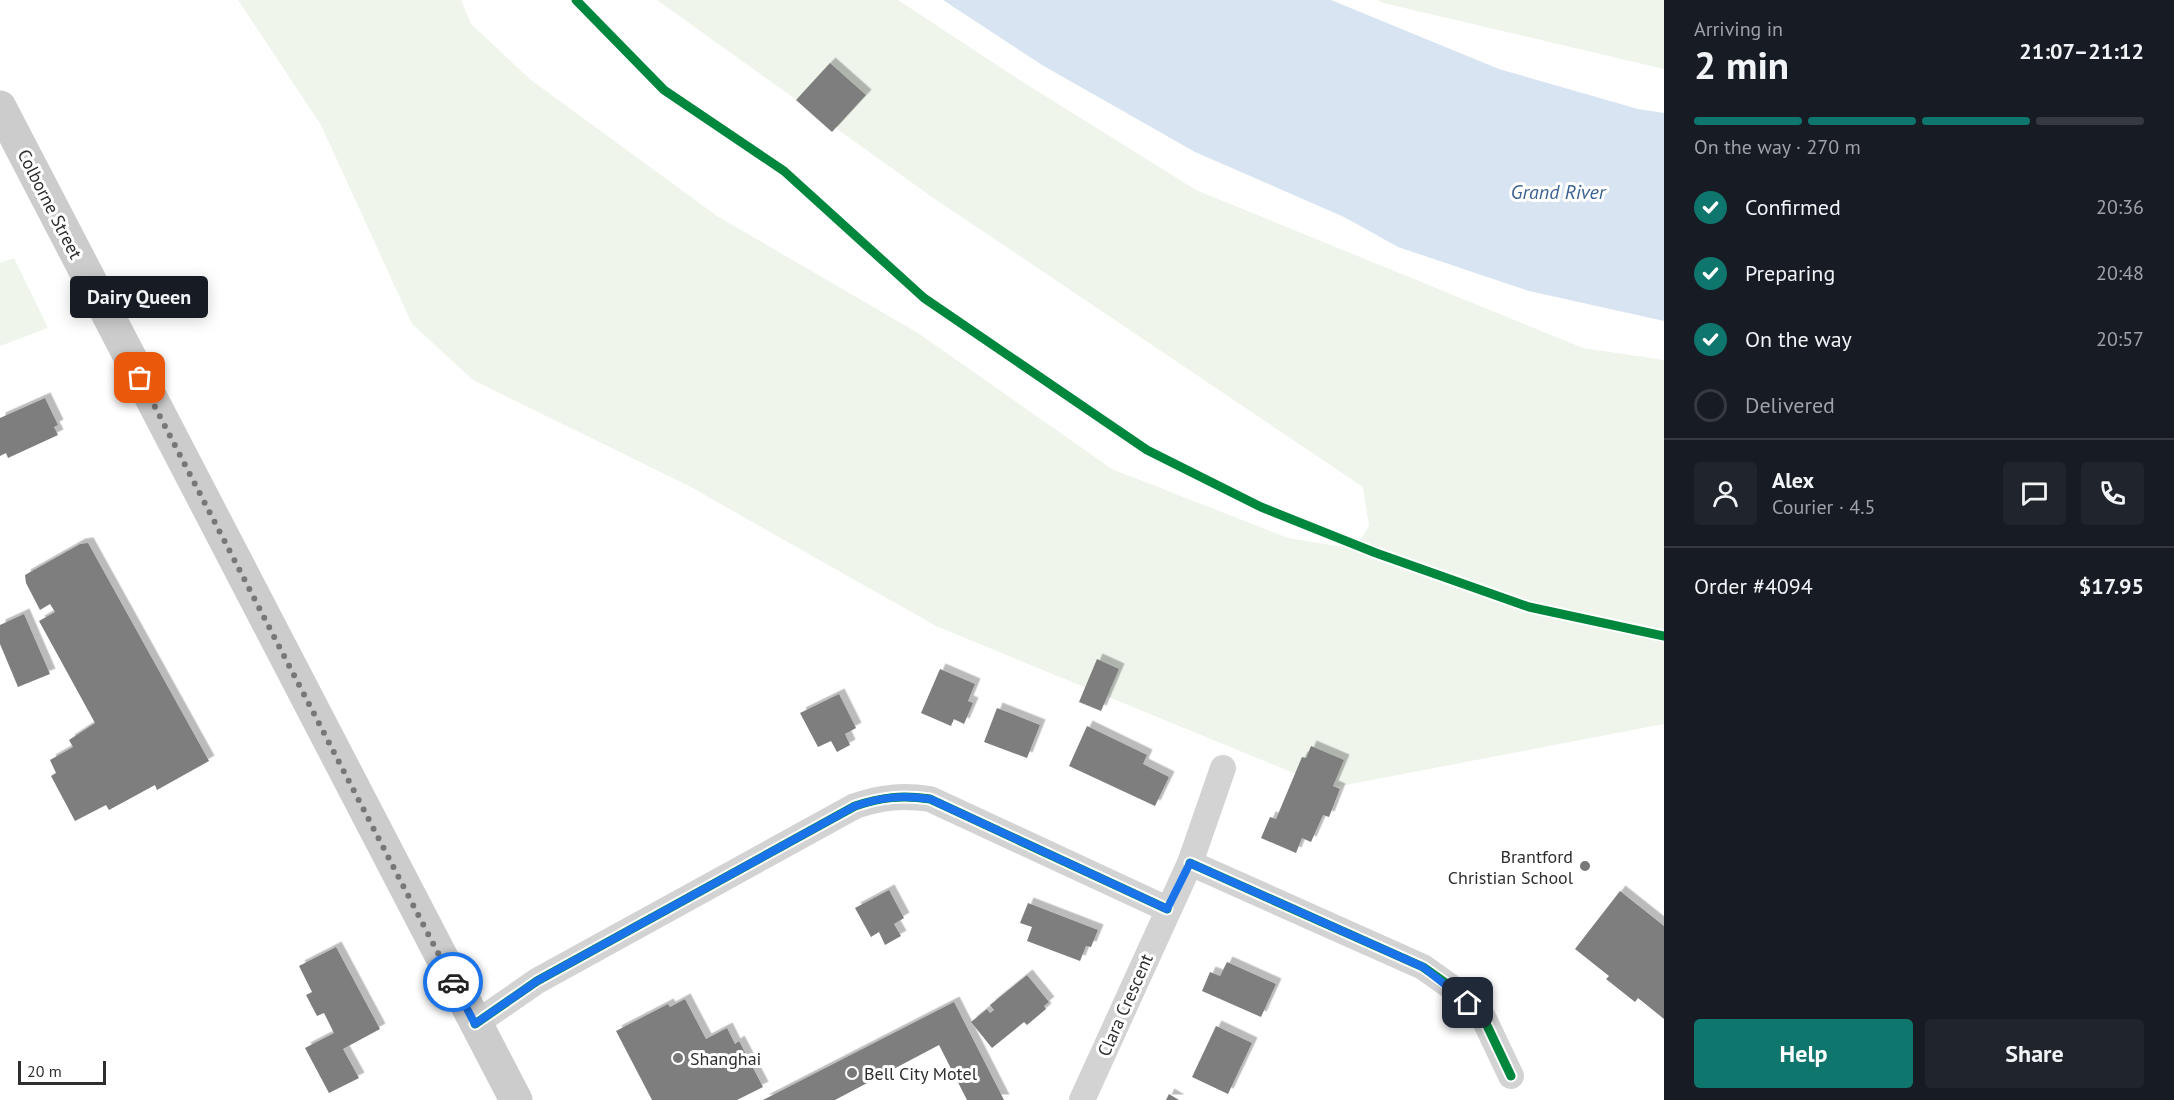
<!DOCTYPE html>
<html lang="en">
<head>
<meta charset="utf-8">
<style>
  :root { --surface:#171b24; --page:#20242c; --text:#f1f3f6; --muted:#9ea1a6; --line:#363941; --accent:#0f766e }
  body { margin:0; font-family:"PT Sans",sans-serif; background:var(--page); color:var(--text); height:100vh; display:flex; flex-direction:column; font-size:22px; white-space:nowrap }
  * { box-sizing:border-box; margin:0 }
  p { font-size:20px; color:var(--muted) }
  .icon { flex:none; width:33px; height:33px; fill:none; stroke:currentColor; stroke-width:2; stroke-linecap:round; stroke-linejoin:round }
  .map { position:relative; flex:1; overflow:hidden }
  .panel { display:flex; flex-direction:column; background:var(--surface); width:510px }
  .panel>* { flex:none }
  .scale { position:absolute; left:18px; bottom:15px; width:88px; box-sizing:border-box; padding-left:6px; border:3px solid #2e2e2e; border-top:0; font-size:16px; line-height:21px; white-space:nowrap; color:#2e2e2e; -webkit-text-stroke:4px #fff; paint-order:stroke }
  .pin { position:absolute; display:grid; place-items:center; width:51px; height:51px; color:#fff; margin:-26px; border-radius:12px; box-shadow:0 3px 9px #0006 }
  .courier { position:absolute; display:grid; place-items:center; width:60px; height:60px; margin:-30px; border:4px solid #1a73e8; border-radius:50%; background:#fff; color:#222; box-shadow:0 2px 8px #0007 }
  .bubble { position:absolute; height:42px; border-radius:6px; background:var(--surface); box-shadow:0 3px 15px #0003; font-size:20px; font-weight:800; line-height:42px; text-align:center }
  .head em { font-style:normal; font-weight:800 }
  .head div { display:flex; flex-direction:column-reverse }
  .head { display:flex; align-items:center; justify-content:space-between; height:102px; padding:0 30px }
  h1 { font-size:39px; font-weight:800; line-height:45px }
  .bar { display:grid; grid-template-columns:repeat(4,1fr); gap:9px 6px; align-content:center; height:72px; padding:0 30px }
  .bar i { height:8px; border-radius:4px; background:var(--line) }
  .bar .on { background:var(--accent) }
  .bar p { grid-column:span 4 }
  .line { display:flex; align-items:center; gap:15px; padding:0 30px; border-top:2px solid var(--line) }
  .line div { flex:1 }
  .round { display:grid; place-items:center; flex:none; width:63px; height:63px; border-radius:6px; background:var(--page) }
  ol { padding:0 30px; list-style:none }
  li { display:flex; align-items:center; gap:18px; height:66px }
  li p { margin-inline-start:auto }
  li .icon { padding:6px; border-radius:50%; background:var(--accent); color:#fff; stroke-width:4 }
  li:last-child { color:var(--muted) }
  li i { width:33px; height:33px; border:3px solid var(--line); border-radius:50% }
  .primary-button { display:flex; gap:12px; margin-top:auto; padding:12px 30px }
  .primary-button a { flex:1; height:69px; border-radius:6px; background:var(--accent); color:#fff; font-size:24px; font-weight:800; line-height:69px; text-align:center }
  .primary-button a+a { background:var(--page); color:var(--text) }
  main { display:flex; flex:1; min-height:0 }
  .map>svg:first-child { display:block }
  .green { fill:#eff5eb }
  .water { fill:#d8e4f2 }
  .building { fill:#7e7e7e; filter:url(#shadow) }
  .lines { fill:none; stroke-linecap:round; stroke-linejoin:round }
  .street { stroke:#d3d3d3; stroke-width:26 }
  .secondary { stroke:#ccc; stroke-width:33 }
  .cycleway-casing { stroke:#fff; stroke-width:13 }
  .cycleway { stroke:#00873e; stroke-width:9 }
  .done { stroke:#777; stroke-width:6; stroke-dasharray:0 10.8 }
  .route { stroke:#1a73e8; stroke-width:8 }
  .poi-dot { fill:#777; stroke:#fff; stroke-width:2 }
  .labels { text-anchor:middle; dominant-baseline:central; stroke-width:6; stroke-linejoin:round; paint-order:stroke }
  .street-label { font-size:18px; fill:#2e2e2e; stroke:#fff }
  .poi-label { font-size:18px; fill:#2e2e2e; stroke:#fff; text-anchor:start }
  .water-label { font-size:20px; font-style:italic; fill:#3a6292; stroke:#fff }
</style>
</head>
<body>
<main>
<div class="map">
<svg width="1664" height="1100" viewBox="0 0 1664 1100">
  <defs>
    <filter id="shadow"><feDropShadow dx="5.5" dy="-5.5" stdDeviation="0" flood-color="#0004"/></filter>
  </defs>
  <rect width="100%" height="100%" fill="#fff"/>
  <!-- green -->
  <g class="green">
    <polygon points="238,0 461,0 471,24 531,80 717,216 918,333 1112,469 1288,538 1355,549 1369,526 1363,487 932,197 657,0 898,0 1018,79 1196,190 1583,348 1664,360 1664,724 1330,788 936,626 689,486 473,380 412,324 321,125"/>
    <polygon points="1377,0 1664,0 1664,69 1383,3"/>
    <polygon points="14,258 48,328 0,346 0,263"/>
  </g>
  <!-- water -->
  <polygon class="water" points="943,0 1331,0 1499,69 1638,109 1664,113 1664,321 1529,291 1398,247 1344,217 1195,152 1042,65"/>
  <!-- building -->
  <g class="building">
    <polygon points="830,63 866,95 832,132 796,100"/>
    <polygon points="45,398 58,425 54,427 58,435 8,458 6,453 0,456 0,418"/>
    <polygon points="88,543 209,761 157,790 155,785 109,810 106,805 75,821 51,776 56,773 50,760 73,747 69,740 95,723 39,621 55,612 50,604 40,610 26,583 25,575 80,544"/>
    <polygon points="24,614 50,674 18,687 0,644 0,625"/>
    <polygon points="1097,659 1119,669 1101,711 1079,702"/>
    <polygon points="940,669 975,684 968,701 973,703 964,724 954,719 951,726 921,713"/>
    <polygon points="839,694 856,728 845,734 850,745 837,752 831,741 818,747 800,713"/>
    <polygon points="997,708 1040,725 1027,758 984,742"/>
    <polygon points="1087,726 1147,755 1143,764 1169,777 1155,806 1069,766"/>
    <polygon points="1311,746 1344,760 1333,786 1340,789 1329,817 1323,815 1311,842 1302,838 1296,853 1261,838 1270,817 1276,819 1302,757 1306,758"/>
    <polygon points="889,890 904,918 894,924 901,936 885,945 879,932 871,937 855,908"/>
    <polygon points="1620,891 1664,926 1664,1019 1638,998 1635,1002 1606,979 1609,976 1575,949"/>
    <polygon points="1028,903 1098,930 1091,947 1086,946 1080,961 1027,941 1032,927 1020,923"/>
    <polygon points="336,947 380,1029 343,1049 359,1078 329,1093 305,1048 334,1033 324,1013 317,1016 306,995 312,992 299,966"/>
    <polygon points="1227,962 1276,984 1261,1017 1202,991 1210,972 1220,976"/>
    <polygon points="1027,975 1049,1002 1044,1006 1046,1009 1027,1025 1024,1022 992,1048 971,1022 987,1009 990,1013 994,1010 990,1005"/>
    <polygon points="685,999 706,1039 727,1028 735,1044 739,1041 763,1087 737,1100 652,1100 616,1031 668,1004 670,1007"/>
    <polygon points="954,1002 1004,1100 967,1100 939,1045 835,1100 763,1100"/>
    <polygon points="1216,1026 1252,1043 1228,1094 1192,1077"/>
    <polygon points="1169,1094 1179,1100 1166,1100"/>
  </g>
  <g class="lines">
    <!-- street -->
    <g class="street">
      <polyline points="1190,863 1423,967 1454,989 1483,1017 1511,1076"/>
      <path d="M475 1024 537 981 855 806C882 797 902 795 930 799L1167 909"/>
      <polyline points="1082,1100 1190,863 1223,768"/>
    </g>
    <!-- secondary -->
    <polyline class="secondary" points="0,107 516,1100"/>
    <defs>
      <g id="cycleway">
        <polyline points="576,0 664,90 784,171 924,298 1147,450 1261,507 1376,553 1529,607 1664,636"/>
        <polyline points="1190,863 1423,967 1454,989 1483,1017 1511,1076"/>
        <path d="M475 1024 537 981 855 806C882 797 902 795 930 799L1167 909"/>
      </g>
    </defs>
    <!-- cycleway casing -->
    <use href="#cycleway" class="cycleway-casing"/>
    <!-- cycleway -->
    <use href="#cycleway" class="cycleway"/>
  </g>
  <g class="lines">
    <!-- done -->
    <polyline class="done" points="140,378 453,982"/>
    <!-- route -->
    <path class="route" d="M453 982 475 1024 537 981 855 806C882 797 902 795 930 799L1167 909 1190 863 1423 967 1468 1003"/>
  </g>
  <!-- markers -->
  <g class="poi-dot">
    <circle cx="1585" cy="866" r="6"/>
    <circle cx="678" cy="1058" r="6"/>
    <circle cx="852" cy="1073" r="6"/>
  </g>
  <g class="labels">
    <!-- street labels -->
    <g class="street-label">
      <text transform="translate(50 204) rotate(63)">Colborne Street</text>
      <text transform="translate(1125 1005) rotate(-66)">Clara Crescent</text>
    </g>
    <!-- poi labels -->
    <g class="poi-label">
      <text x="1573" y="856" text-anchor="end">Brantford<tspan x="1573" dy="21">Christian School</tspan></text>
      <text x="690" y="1058">Shanghai</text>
      <text x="864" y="1073">Bell City Motel</text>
    </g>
    <!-- water labels -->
    <g class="water-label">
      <text x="1558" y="192">Grand River</text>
    </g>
  </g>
</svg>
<div class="scale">20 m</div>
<div class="pin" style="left:140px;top:378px;background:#ea580c"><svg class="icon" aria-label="bag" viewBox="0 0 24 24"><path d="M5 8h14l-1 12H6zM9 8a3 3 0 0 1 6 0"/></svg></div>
<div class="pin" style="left:1468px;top:1003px;background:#1f2937"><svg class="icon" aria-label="home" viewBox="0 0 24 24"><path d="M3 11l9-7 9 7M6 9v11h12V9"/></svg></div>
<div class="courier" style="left:453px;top:982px"><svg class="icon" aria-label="car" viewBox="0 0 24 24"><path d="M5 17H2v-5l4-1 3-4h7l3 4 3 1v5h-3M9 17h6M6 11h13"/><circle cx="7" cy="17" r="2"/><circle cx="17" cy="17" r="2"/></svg></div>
<div class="bubble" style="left:70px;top:276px;width:138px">Dairy Queen</div>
</div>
<section class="panel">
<div class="head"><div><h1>2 min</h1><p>Arriving in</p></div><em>21:07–21:12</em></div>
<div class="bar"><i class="on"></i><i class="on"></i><i class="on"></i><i></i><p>On the way · 270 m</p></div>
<ol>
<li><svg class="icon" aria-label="check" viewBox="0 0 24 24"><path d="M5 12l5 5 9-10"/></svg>Confirmed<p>20:36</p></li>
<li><svg class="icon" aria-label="check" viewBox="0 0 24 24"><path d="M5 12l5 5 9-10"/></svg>Preparing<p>20:48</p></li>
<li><svg class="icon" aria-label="check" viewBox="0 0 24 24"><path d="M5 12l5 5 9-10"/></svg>On the way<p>20:57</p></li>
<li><i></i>Delivered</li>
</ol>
<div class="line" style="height:108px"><a class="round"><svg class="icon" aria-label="person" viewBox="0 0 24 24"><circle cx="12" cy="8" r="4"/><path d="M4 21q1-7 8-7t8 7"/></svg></a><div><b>Alex</b><p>Courier · 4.5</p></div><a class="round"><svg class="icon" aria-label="chat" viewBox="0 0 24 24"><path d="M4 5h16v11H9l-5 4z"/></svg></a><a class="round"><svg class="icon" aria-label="phone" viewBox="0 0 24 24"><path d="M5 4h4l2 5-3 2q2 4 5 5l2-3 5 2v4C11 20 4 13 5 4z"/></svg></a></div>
<div class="line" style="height:78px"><div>Order #4094</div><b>$17.95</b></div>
<div class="primary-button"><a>Help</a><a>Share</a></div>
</section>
</main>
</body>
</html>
